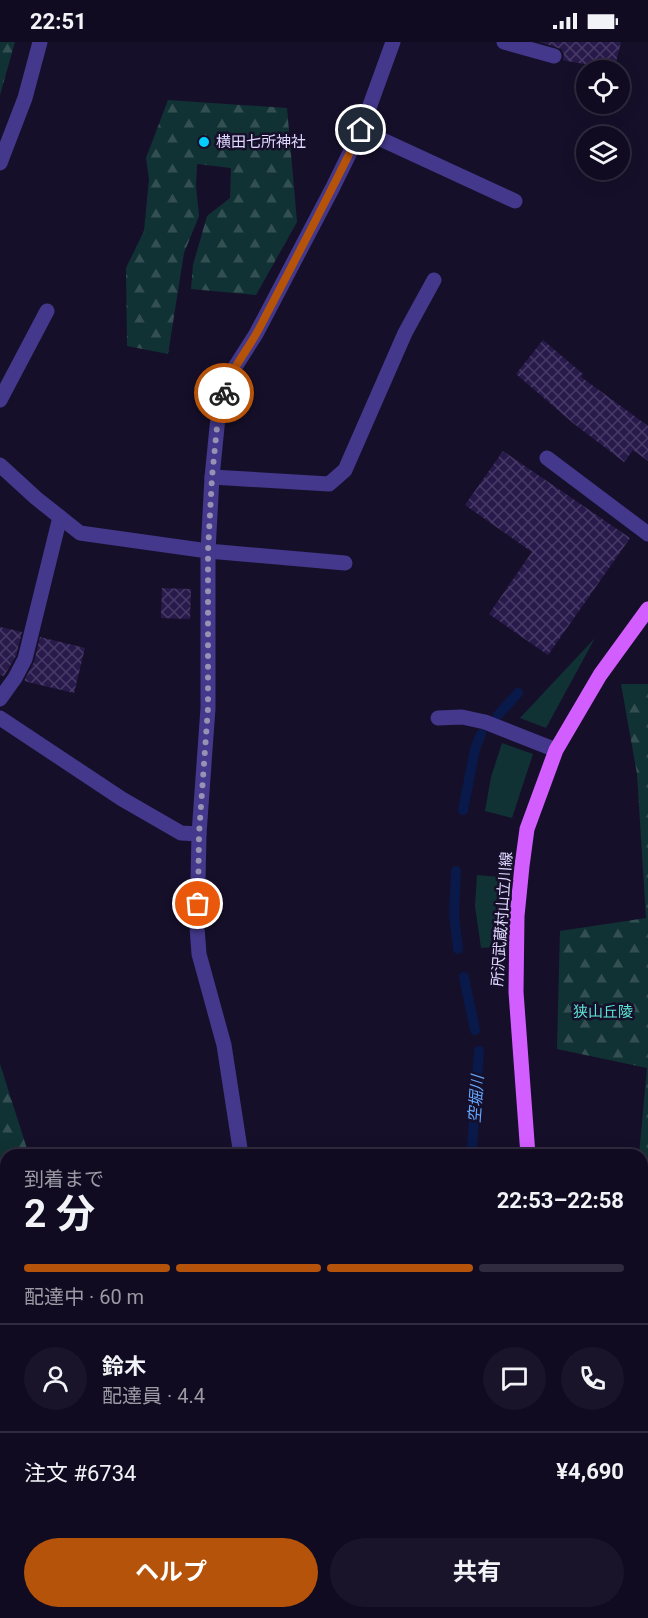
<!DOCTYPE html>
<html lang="ja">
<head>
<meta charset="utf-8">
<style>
  :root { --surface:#100b20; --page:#191429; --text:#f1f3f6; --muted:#9c9ba5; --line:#302b3e; --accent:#b45309 }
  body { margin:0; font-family:Roboto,"Noto Sans JP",sans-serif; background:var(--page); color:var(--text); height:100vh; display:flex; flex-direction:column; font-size:22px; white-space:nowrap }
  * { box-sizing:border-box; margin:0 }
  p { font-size:20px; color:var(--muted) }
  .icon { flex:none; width:33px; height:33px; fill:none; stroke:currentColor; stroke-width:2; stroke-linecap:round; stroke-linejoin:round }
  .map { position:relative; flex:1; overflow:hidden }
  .sheet { position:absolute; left:0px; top:1107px; width:648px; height:470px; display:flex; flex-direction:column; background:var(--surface); border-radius:18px 18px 0 0; box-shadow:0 3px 15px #0003,0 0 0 2px var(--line) }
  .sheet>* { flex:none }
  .fabs { position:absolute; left:576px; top:18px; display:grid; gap:12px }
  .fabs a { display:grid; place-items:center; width:54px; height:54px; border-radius:50%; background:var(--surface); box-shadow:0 3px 15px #0003,0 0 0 2px var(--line); font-size:30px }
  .pin { position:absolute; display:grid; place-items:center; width:51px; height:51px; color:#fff; margin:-26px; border:3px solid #fff; border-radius:50%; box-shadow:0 2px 6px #0007 }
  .courier { position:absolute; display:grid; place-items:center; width:60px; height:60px; margin:-30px; border:4px solid #b45309; border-radius:50%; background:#fff; color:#222; box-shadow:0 2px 8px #0007 }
  .overview em { font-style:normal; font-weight:700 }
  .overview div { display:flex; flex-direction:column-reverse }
  .overview { display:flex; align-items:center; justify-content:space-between; height:102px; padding:0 24px }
  h1 { font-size:39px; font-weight:700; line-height:45px }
  .bar { display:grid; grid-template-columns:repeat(4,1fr); gap:9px 6px; align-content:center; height:72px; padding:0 24px }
  .bar i { height:8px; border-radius:4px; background:var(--line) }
  .bar .selected { background:var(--accent) }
  .bar p { grid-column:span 4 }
  .line { display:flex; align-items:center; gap:15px; padding:0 24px; border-top:2px solid var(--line) }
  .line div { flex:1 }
  .round { display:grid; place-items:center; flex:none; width:63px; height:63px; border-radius:32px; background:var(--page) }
  .cta { display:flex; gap:12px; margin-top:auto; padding:12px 24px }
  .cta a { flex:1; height:69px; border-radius:36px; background:var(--accent); color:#fff; font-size:24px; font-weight:700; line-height:69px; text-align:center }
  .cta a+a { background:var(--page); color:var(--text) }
  .status { display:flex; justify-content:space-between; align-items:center; height:42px; padding:0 30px; background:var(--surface); direction:ltr }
  .status svg { height:16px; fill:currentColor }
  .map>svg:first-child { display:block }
  .green { fill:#113234 }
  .forest { fill:url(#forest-firs) }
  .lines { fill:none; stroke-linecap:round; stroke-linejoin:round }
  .stream { stroke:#08194a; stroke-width:10 }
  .building { fill:url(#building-cross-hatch) }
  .minor { stroke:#43388b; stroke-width:15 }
  .major { stroke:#d35eff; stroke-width:15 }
  .done { stroke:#9991b4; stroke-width:6; stroke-dasharray:0 10.8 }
  .route { stroke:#b45309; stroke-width:8 }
  .poi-dot { fill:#03cdff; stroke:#160f2a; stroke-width:2 }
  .labels { text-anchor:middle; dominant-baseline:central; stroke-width:5; stroke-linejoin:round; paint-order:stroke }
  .poi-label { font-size:15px; fill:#e0d7ff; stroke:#160f2a; text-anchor:start }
  .street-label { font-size:15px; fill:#e0d7ff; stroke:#160f2a }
  .park-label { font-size:15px; fill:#5ce6d2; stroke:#160f2a }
  .water-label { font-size:16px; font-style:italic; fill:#65a9ff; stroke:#160f2a }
</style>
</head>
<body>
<div class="status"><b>22:51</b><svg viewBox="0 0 49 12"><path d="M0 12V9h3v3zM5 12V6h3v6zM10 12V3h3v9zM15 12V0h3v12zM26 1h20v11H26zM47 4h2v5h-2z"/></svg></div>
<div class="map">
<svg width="648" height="1576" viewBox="0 0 648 1576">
  <defs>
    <pattern id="forest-firs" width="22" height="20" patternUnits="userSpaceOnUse" patternTransform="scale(1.5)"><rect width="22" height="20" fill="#113234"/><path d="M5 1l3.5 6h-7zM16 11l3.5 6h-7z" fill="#334f52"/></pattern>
    <pattern id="building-cross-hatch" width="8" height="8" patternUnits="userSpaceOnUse" patternTransform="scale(1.5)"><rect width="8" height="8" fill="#291a4c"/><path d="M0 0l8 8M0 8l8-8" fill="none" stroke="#483b67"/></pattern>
  </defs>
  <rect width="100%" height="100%" fill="#160f2a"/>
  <!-- green -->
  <g class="green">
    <polygon points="595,596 546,686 520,676"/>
    <polygon points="502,701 533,712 512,776 485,769 491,735"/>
    <polygon points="477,833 499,835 495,872 494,905 481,906 475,864"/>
  </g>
  <!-- forest -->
  <g class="forest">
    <polygon points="0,0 15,0 0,53"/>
    <polygon points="168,58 287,66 297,180 256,253 191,247 193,223 207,174 230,156 231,126 197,122 196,144 199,174 184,211 168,312 127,304 126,226 144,189 149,137 146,116"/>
    <polygon points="621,642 648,642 648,1459 642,1464 642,1113 639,1113 647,1026 557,1007 560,889 646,876 637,732"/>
    <polygon points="0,1022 29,1113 6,1113 6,1308 0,1313"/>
    <polygon points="642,1548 648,1560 648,1576 606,1576 605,1571 642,1570"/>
  </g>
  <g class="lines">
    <!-- stream -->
    <g class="stream">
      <polyline points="498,673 518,651"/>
      <polyline points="463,768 475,707 481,692"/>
      <polyline points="456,829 454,872 458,907"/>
      <polyline points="464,935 475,988"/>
      <polyline points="472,1105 479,1009"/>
      <polyline points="551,1570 552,1576"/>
    </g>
  </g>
  <!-- building -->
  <g class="building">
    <polygon points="540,0 621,0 614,28 563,18 564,12 561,7"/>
    <polygon points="543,298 583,332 581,335 648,384 648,419 633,408 624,420 573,381 516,332"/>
    <polygon points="503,409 630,496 548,613 489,572 532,510 465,463"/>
    <polygon points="162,546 191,547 190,577 161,576"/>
    <polygon points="0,585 22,590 16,614 4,634 0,633"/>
    <polygon points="40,595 85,606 74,651 24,639 34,620"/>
  </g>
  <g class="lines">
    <!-- minor -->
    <g class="minor">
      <polyline points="504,0 554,14"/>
      <polyline points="361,88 515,159"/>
      <polyline points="0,121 25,56 40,0"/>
      <polyline points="0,358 47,269"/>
      <polyline points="547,416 648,492"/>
      <polyline points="0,423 36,456 80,491 208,509 345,521"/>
      <polyline points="212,435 329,442 345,428 405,291 434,238"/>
      <polyline points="0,657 15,636 25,617 60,475"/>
      <polyline points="0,676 122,757 181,791 199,792"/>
      <polyline points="438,676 462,675 485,680 556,708"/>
      <polyline points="241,1113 224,1003 199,912 197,885 199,792 208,666 208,509 212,435 218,375 228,336 256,292 332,147 361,88 393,0"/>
      <polyline points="589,1570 589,1576"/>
      <polyline points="164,1576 169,1570"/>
    </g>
    <!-- major -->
    <g class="major">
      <polyline points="528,1113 516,950 517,874 522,824 527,787 556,708 600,633 648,567"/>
      <polyline points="491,1576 494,1570"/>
    </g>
  </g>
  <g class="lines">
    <!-- done -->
    <polyline class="done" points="198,862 199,792 208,666 208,509 212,435 218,375 224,351"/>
    <!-- route -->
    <path class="route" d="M224 351C231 326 249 307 261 283 295 218 329 154 361 88"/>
  </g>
  <!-- markers -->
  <circle class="poi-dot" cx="204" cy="100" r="6"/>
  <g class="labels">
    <!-- poi labels -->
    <g class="poi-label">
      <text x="216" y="100">横田七所神社</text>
    </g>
    <!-- street labels -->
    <g class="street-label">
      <text transform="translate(502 877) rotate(-86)">所沢武蔵村山立川線</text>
    </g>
    <!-- park labels -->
    <g class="park-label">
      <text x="603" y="970">狭山丘陵</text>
    </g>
    <!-- water labels -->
    <g class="water-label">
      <text transform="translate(476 1057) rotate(-86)">空堀川</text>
    </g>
  </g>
</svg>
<div class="fabs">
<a><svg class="icon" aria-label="locate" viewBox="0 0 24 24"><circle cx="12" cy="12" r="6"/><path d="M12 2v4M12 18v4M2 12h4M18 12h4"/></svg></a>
<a><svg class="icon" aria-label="layers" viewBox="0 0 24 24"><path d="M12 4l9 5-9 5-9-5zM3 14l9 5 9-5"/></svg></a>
</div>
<div class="pin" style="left:198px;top:862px;background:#ea580c"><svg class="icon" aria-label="bag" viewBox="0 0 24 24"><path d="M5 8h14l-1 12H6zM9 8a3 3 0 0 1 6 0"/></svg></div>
<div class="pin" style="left:361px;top:88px;background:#1f2937"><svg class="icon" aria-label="home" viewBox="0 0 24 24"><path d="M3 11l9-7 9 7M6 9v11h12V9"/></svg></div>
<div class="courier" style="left:224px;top:351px"><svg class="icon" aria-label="bike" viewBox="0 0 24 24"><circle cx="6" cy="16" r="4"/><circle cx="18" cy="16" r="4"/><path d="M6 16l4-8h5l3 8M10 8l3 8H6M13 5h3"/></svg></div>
<section class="sheet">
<div class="overview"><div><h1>2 分</h1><p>到着まで</p></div><em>22:53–22:58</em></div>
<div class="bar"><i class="selected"></i><i class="selected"></i><i class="selected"></i><i></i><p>配達中 · 60 m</p></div>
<div class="line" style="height:108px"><a class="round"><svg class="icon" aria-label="person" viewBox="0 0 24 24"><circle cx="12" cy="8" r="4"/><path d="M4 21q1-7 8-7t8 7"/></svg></a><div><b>鈴木</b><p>配達員 · 4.4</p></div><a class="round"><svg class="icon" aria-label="chat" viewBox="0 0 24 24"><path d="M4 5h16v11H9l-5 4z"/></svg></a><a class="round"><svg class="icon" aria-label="phone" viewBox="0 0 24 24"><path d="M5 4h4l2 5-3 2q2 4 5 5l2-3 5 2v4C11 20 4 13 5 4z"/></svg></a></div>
<div class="line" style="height:78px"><div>注文 #6734</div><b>¥4,690</b></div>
<div class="cta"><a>ヘルプ</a><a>共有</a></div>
</section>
</div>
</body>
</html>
